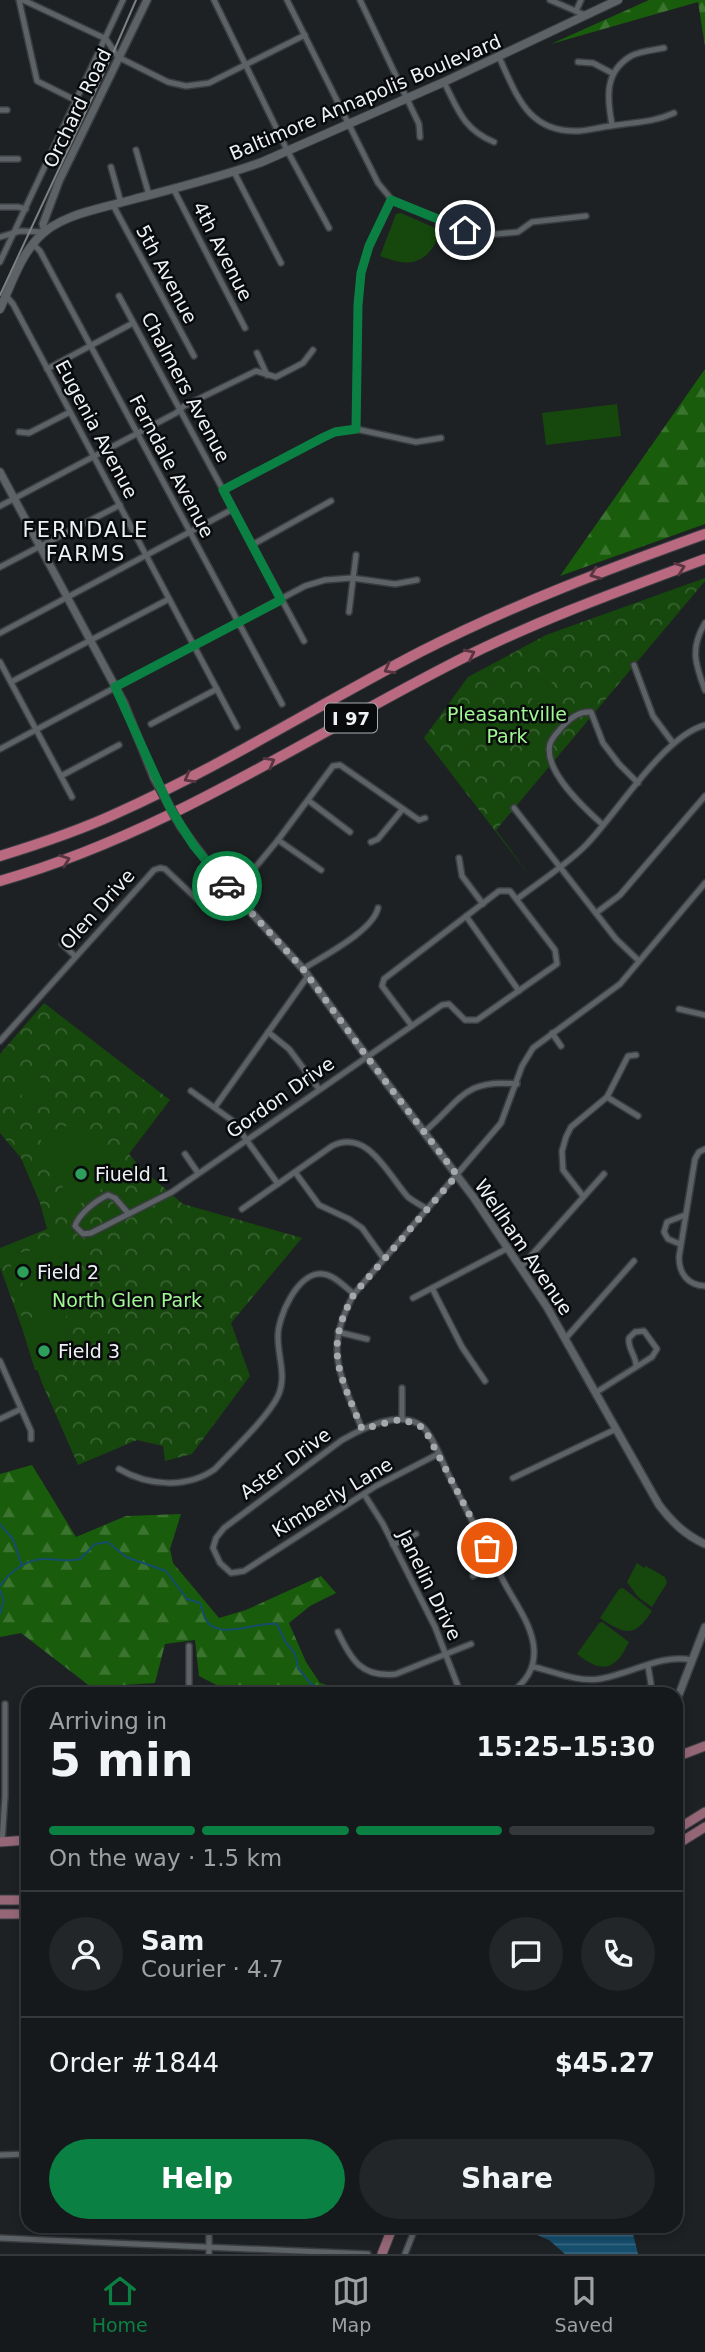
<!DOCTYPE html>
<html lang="en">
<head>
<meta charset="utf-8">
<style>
  :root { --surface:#16191b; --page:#232628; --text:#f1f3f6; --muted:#9ea0a3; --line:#35383a; --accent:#0b8043 }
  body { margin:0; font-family:"DejaVu Sans",sans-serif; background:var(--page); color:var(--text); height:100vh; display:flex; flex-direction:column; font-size:26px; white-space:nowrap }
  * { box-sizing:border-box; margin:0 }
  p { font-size:23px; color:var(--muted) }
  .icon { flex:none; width:38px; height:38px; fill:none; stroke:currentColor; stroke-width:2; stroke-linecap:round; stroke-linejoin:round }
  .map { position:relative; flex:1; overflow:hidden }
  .panel { position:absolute; left:21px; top:1687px; width:662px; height:546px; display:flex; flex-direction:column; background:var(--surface); border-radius:21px; box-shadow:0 4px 10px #0003,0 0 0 2px var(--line) }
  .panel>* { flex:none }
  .pin { position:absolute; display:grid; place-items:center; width:60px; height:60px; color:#fff; margin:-30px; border:4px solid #fff; border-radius:50%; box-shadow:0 2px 7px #0007 }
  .courier { position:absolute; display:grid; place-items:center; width:70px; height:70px; margin:-35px; border:5px solid #0b8043; border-radius:50%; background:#fff; color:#222; box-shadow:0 2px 9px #0007 }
  .head em { font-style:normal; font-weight:600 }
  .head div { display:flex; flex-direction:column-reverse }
  .head { display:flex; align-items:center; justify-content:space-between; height:119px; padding:0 28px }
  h1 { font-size:46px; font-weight:600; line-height:52px }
  .bar { display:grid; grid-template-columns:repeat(4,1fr); gap:10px 7px; align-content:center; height:84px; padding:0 28px }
  .bar i { height:9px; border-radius:5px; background:var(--line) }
  .bar .current { background:var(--accent) }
  .bar p { grid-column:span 4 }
  .line { display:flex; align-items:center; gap:18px; padding:0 28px; border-top:2px solid var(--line) }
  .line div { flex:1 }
  .round { display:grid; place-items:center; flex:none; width:74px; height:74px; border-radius:37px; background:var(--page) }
  .button { display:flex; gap:14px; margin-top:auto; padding:14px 28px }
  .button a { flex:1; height:80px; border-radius:42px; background:var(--accent); color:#fff; font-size:28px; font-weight:600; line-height:80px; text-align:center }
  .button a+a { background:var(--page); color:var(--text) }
  .menu { display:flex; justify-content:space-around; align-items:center; height:98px; border-top:2px solid var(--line); background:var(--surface); font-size:19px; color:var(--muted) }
  .menu a { display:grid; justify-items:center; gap:4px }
  .menu .current { color:var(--accent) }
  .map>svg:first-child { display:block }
  .forest { fill:url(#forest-firs) }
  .park { fill:url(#park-crowns) }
  .pitch { fill:#16470d }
  .water { fill:url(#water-rules) }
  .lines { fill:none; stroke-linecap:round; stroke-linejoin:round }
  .stream { stroke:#154d6c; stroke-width:2 }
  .minor-casing { stroke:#3a3d40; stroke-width:8 }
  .tertiary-casing { stroke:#3a3d40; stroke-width:10 }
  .secondary-casing { stroke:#3a3d40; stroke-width:10 }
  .primary-casing { stroke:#3a3d40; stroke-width:11 }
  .motorway-casing { stroke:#3a3d40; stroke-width:12 }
  .minor { stroke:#5d6266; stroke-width:5 }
  .tertiary { stroke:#5d6266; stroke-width:7 }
  .secondary { stroke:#5d6266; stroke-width:8 }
  .primary { stroke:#946676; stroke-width:9 }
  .motorway { stroke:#b96980; stroke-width:10 }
  .tram { stroke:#7e8184; stroke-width:2 }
  .tertiary-bridge-casing { stroke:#3a3d40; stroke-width:10; stroke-linecap:butt }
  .tertiary-bridge { stroke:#5d6266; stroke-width:7 }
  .oneway { stroke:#583540 }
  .done { stroke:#a6a9ac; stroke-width:7; stroke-dasharray:0 12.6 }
  .route { stroke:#0b8043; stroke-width:9 }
  .leisure-dot { fill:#2e9e5b; stroke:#080a0c; stroke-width:2.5 }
  .labels { text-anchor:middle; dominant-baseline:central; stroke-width:5; stroke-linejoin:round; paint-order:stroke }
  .shield { fill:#080a0c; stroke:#aaacaf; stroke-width:2 }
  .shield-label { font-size:18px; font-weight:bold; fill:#eff2f5 }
  .street-label { font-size:19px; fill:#eff2f5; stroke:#080a0c }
  .park-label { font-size:19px; fill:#a1f892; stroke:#080a0c }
  .poi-label { font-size:19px; fill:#eff2f5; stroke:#080a0c; text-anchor:start }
  .neighbourhood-label { font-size:21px; letter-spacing:2px; fill:#eff2f5; stroke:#080a0c }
</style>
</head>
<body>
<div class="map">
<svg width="705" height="2254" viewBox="0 0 705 2254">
  <defs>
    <pattern id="forest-firs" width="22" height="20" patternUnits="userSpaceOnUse" patternTransform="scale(1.75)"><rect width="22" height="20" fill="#195c0b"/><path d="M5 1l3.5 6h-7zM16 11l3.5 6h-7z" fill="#3b742f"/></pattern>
    <pattern id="park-crowns" width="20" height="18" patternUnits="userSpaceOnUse" patternTransform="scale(1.75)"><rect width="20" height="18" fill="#16470d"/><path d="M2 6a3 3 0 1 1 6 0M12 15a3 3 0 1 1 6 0" fill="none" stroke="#386231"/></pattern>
    <pattern id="water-rules" width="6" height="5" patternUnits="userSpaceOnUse" patternTransform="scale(1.75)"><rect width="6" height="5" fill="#154d6c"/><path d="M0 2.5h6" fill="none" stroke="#376782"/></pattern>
  </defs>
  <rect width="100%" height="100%" fill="#1d2124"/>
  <!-- forest -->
  <g class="forest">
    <polygon points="649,0 705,0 705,46 698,2 551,44"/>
    <polygon points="705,369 705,524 560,576"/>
    <polygon points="32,1465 76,1537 126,1516 181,1514 170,1549 173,1563 219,1618 246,1610 321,1576 336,1593 310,1606 289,1623 306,1662 320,1683 350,1692 349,1694 226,1694 224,1689 199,1676 195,1640 165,1644 155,1683 91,1687 21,1633 0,1637 0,1474"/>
  </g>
  <!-- park -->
  <g class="park">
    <polygon points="705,578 705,581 496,830 532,879 424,738 468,677 546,635"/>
    <polygon points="44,1003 170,1100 129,1154 141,1168 183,1204 302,1238 231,1323 250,1376 192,1454 165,1461 163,1446 137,1440 78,1465 42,1383 0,1267 0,1248 47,1229 40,1203 21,1158 0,1133 0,1054"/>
  </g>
  <!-- pitch -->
  <g class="pitch">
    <path d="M401 213 442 231C427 263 413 269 380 256L396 214Z"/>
    <polygon points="617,404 621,436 546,445 542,413"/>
    <polygon points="549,677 557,694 535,705 527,687"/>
    <polygon points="38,1072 51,1101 29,1111 16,1083"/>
    <polygon points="65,1126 96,1136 104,1145 104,1187 73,1209 39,1136"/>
    <path d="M44 1236 83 1246 65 1322 22 1310 30 1285 26 1286C15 1278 12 1272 9 1258L13 1254 38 1249 36 1264Z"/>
    <polygon points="18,1315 63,1324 67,1332 52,1371 35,1370"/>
    <polygon points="637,1563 644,1568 646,1566 665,1577 667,1583 652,1607 638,1597 627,1582"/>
    <path d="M623 1588 652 1611C634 1638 626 1635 600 1618L619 1589Z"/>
    <path d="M602 1622 629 1642C615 1671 602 1674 577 1654L599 1623Z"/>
  </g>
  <!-- water -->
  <polygon class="water" points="521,2226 631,2226 638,2254 565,2254 549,2240 530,2232"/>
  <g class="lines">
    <!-- stream -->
    <g class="stream">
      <polyline points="0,1524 13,1539 22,1566"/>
      <path d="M0 1586C10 1571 28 1558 46 1559 58 1559 68 1562 80 1559L95 1544 108 1542 126 1557 166 1571 187 1599 200 1603C202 1608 203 1615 206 1620 218 1641 258 1621 277 1624L286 1643 295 1653 298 1668 311 1684 332 1694"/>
      <polyline points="0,1590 4,1600 0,1614"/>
    </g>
    <defs>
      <g id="minor">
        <polyline points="19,0 37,81 77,101"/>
        <polyline points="23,0 102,37 106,39 118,57 168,82 186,86 209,83 305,35"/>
        <polyline points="214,0 288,152 329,228"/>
        <polyline points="287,0 378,183 392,200"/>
        <polyline points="360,0 419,124 420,137"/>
        <polyline points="550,0 585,15"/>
        <polyline points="576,11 581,0"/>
        <path d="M499 57C517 96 528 133 579 131 590 130 601 127 611 126 634 122 652 123 674 113"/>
        <polyline points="578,62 593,63 612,73"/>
        <path d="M444 82C458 110 464 130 494 142"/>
        <polyline points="0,110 7,110"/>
        <path d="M612 125C607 98 604 72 631 56 640 51 654 50 664 48"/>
        <polyline points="136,150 149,195"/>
        <polyline points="0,159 18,159"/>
        <polyline points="111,167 121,203"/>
        <polyline points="234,172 281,263"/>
        <polyline points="173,188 245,328"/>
        <polyline points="113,205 194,356"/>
        <polyline points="0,207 18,207 26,209"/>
        <polyline points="0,237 20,231 45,232"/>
        <polyline points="33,244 40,251 282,704"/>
        <polyline points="0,262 123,0"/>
        <polyline points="6,296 13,304 237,727"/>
        <polyline points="119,296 304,641"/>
        <polyline points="257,353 267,375"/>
        <polyline points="47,369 133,323"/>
        <polyline points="19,432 29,433 70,412"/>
        <polyline points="441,438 416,442 356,429 358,305 361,273 369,246 392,200 465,230 486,235 518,232 532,222 586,216"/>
        <polyline points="223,490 324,437 335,432 356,429"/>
        <polyline points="0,506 176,413 184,406 256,371 276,377 303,363 313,350"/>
        <polyline points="252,545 331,501"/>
        <polyline points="0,567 120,505"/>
        <polyline points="349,612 356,555"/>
        <path d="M705 623C690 648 695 664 705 690"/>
        <polyline points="0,633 233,509"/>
        <polyline points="0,662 72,797"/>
        <polyline points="634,665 653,716 673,743"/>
        <polyline points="11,682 169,599"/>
        <polyline points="151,724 217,689"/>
        <polyline points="0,749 305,586 325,580 352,578 395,584 417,580"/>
        <polyline points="61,776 119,745"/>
        <polyline points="309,801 350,832"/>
        <polyline points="514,808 616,939 639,961"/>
        <path d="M603 825C585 809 543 771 550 744 552 737 558 732 563 726 571 718 579 711 591 712L603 743 619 764 638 783"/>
        <polyline points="278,840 321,870"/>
        <polyline points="371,842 378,839 402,810"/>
        <polyline points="459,858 462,876 483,904"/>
        <path d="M517 899C539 882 565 866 585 846 617 814 662 737 705 725"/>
        <polyline points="596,913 620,895 705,796"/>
        <polyline points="466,916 519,991"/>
        <polyline points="62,944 75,956"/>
        <path d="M303 969C323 956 373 931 378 908"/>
        <polyline points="679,1009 705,1015"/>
        <polyline points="268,1032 289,1049 319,1089"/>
        <polyline points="552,1033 561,1046"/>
        <polyline points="0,1041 154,870 160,868 165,869 200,902 214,903 234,893 278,840 333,766 340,765 419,820 425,818"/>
        <polyline points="191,1091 233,1121 278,1184"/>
        <polyline points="607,1097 638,1116"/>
        <polyline points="215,1107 308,976"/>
        <path d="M424 1132C460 1102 463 1078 517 1084"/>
        <path d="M705 1149 699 1152 695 1159 679 1257C679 1274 688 1285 705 1286"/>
        <polyline points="185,1154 198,1173"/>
        <polyline points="295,1172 319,1205 349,1219 362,1228 384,1259"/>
        <polyline points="583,1196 563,1170 562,1151 566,1137 571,1127 607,1097 628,1056 636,1055"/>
        <path d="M242 1209 332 1146C368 1128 388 1175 408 1197 414 1202 421 1205 427 1209"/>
        <path d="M129 1214 115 1198 108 1195C95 1201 79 1214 75 1226L83 1234 91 1233 172 1192 442 1005 449 1004 465 1020H477L557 964 555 950 510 891H499L384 979 382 986 412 1026"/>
        <polyline points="680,1244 668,1239 664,1232 667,1222 685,1215"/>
        <polyline points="521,1267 604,1174"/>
        <polyline points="432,1288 462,1347 485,1381"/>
        <polyline points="413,1298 508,1248"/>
        <polyline points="338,1332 367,1339"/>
        <polyline points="565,1339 634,1261"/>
        <polyline points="0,1361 31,1431 31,1439"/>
        <path d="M595 1393 652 1357 657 1349 644 1331 635 1332 629 1338C627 1349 637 1356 636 1367"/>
        <polyline points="0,1419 21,1409"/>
        <polyline points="402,1419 402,1388"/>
        <path d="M362 1429C340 1374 323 1350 354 1294L501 1123 522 1066 533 1048 620 984 705 883"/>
        <path d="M438 1454 376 1486 244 1571 231 1573 220 1563 213 1548 216 1538 224 1528 342 1440C364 1428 398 1409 422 1426 432 1434 444 1465 450 1478 468 1512 486 1547 504 1582 515 1603 533 1626 534 1650 535 1670 525 1682 510 1694"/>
        <path d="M119 1469C148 1486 187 1489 215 1469 232 1451 268 1417 278 1396 287 1376 278 1358 278 1338 277 1317 298 1271 323 1274 334 1275 345 1287 354 1294"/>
        <polyline points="513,1478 616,1429"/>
        <polyline points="364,1494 383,1524 435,1627 461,1694"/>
        <polyline points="393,1545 416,1534"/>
        <polyline points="473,1576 495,1565"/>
        <path d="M338 1632C351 1660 362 1678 396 1674L471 1644"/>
        <path d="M534 1667C555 1672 577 1682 599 1679 628 1675 663 1653 691 1660"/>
        <polyline points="123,1691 123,1694"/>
        <polyline points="189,1694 189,1646"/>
        <polyline points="648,1694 651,1684 648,1666"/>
        <polyline points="2,1842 5,1796 5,1704"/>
        <polyline points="0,2155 28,2154"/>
        <polyline points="0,2238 368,2254"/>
        <polyline points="209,2254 209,2226"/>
        <polyline points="405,2254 416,2226"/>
      </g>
      <g id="tertiary">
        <polyline points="45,232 43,224 59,181 147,0"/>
        <polyline points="0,472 124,703 154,778"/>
        <path d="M181 827 218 876 303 969 370 1061 474 1198 547 1307 659 1505C672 1522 685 1535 705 1544"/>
        <polyline points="676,1702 705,1627"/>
      </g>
      <path id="secondary" d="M0 309C11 285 20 257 38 238 59 215 99 209 127 201 172 189 218 178 262 162L444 82 618 0"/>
      <g id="primary">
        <polyline points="676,1757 705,1746"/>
        <polyline points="676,1830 705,1812"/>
        <polyline points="0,1842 28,1840"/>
        <polyline points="676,1845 705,1827"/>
        <polyline points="0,1900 28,1900"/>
        <polyline points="0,1914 28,1914"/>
        <polyline points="382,2254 393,2226"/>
      </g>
      <g id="motorway">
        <path d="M0 856C39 844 78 831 115 814 220 767 318 705 420 652 512 605 608 569 705 534"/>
        <path d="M0 881C165 834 307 737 459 660 538 620 622 590 705 559"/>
      </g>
    </defs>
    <!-- minor casing -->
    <use href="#minor" class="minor-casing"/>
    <!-- tertiary casing -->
    <use href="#tertiary" class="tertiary-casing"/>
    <!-- secondary casing -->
    <use href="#secondary" class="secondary-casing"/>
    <!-- primary casing -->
    <use href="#primary" class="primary-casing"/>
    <!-- motorway casing -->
    <use href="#motorway" class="motorway-casing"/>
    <!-- minor -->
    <use href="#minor" class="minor"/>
    <!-- tertiary -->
    <use href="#tertiary" class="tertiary"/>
    <!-- secondary -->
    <use href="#secondary" class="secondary"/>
    <!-- primary -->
    <use href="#primary" class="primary"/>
    <!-- motorway -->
    <use href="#motorway" class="motorway"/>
    <!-- tram -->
    <polyline class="tram" points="0,295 114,51 136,0"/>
    <defs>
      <polyline id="tertiary-bridge" points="154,778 181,827"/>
    </defs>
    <!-- tertiary-bridge casing -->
    <use href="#tertiary-bridge" class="tertiary-bridge-casing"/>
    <!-- tertiary-bridge -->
    <use href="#tertiary-bridge" class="tertiary-bridge"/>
  </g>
  <!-- one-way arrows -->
  <defs><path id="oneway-chevron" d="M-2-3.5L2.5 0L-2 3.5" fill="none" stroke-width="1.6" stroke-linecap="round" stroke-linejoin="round" transform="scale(1.75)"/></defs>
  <g class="oneway">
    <use href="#oneway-chevron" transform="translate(680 568) rotate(-20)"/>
    <use href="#oneway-chevron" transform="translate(595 574) rotate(159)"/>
    <use href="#oneway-chevron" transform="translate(470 654) rotate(-26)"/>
    <use href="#oneway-chevron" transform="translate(389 669) rotate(151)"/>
    <use href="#oneway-chevron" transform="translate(270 762) rotate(-29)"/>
    <use href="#oneway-chevron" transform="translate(189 778) rotate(151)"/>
    <use href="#oneway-chevron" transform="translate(65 860) rotate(-20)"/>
  </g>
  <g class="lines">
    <!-- done -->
    <path class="done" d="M227 886 303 969 370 1061 457 1175 354 1294C323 1350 340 1374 362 1429L402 1419 424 1428 487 1548"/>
    <!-- route -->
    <polyline class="route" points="227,886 194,846 170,808 115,687 281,600 223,490 324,437 335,432 356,429 358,305 361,273 369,246 391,200 465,230"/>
  </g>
  <!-- markers -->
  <g class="leisure-dot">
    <circle cx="81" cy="1174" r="7"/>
    <circle cx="23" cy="1272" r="7"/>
    <circle cx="44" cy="1351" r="7"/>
  </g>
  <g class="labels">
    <!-- shield labels -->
    <rect class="shield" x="325" y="703.5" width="52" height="29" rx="5"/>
    <g class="shield-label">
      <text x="351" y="718">I 97</text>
    </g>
    <!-- street labels -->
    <g class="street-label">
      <text transform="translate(365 97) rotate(-23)">Baltimore Annapolis Boulevard</text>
      <text transform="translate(77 108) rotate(-64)">Orchard Road</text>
      <text transform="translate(223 251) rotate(63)">4th Avenue</text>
      <text transform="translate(167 274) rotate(62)">5th Avenue</text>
      <text transform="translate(186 387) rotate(62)">Chalmers Avenue</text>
      <text transform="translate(97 429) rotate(62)">Eugenia Avenue</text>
      <text transform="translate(172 466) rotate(62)">Ferndale Avenue</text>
      <text transform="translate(97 909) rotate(-48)">Olen Drive</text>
      <text transform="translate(280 1097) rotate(-35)">Gordon Drive</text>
      <text transform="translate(524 1247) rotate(56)">Wellham Avenue</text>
      <text transform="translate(285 1463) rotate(-36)">Aster Drive</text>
      <text transform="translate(332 1497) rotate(-31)">Kimberly Lane</text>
      <text transform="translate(430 1585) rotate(64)">Janelin Drive</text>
    </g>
    <!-- park labels -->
    <g class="park-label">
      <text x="507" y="714">Pleasantville<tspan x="507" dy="22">Park</tspan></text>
      <text x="127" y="1300">North Glen Park</text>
    </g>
    <!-- poi labels -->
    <g class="poi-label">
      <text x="95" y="1174">Fiueld 1</text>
      <text x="37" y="1272">Field 2</text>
      <text x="58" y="1351">Field 3</text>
    </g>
    <!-- neighbourhood labels -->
    <g class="neighbourhood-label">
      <text x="86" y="530">FERNDALE<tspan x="86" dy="24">FARMS</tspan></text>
    </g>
  </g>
</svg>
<div class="pin" style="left:487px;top:1548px;background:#ea580c"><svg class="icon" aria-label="bag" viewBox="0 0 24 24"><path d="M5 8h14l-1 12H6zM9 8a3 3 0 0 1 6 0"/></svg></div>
<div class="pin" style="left:465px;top:230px;background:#1f2937"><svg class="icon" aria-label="home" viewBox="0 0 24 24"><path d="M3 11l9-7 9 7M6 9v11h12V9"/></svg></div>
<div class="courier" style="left:227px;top:886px"><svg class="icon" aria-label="car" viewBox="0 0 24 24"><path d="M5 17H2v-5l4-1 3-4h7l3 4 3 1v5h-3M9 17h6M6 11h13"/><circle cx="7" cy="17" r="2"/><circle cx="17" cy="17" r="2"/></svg></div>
<section class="panel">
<div class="head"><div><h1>5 min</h1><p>Arriving in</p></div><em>15:25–15:30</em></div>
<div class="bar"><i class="current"></i><i class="current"></i><i class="current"></i><i></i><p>On the way · 1.5 km</p></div>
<div class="line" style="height:126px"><a class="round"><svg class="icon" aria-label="person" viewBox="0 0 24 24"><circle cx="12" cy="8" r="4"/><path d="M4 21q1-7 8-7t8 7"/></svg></a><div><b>Sam</b><p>Courier · 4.7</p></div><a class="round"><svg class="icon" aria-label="chat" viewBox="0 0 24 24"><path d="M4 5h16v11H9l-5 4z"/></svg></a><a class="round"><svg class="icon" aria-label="phone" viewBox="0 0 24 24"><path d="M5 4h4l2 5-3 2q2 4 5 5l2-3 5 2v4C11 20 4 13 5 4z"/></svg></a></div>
<div class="line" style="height:91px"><div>Order #1844</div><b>$45.27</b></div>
<div class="button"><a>Help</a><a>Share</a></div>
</section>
</div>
<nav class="menu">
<a class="current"><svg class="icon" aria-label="home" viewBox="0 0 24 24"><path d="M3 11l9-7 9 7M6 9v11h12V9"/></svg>Home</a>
<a><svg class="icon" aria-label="map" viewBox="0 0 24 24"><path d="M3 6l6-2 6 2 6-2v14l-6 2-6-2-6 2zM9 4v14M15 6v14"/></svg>Map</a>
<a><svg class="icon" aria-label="saved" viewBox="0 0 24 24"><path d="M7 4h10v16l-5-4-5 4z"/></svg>Saved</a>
</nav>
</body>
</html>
